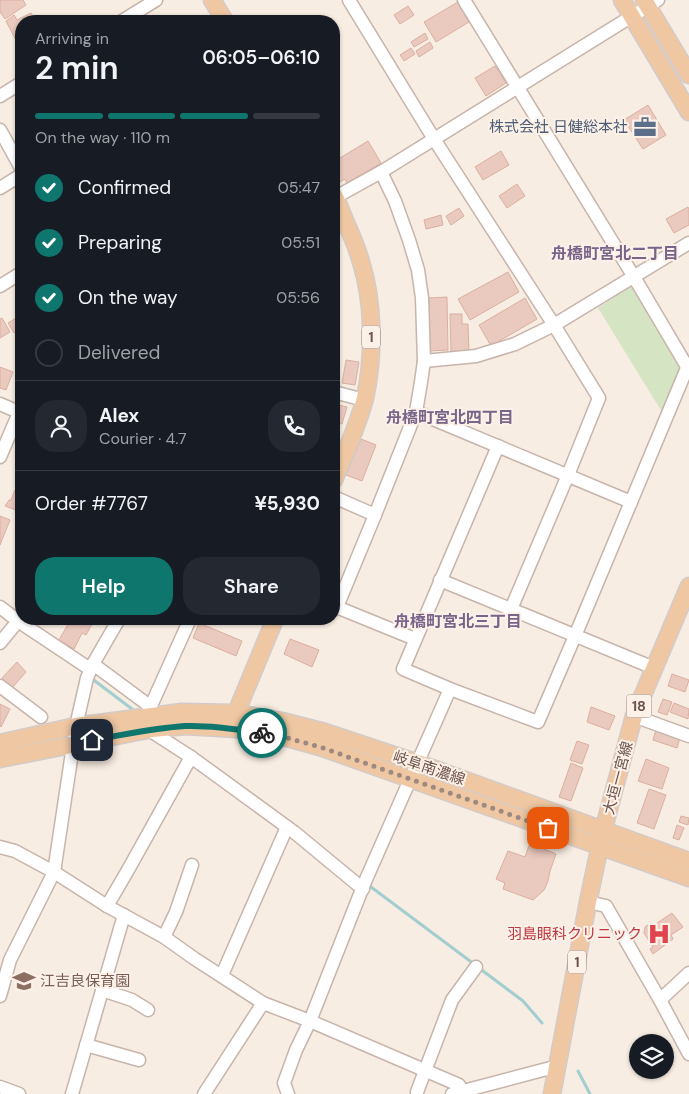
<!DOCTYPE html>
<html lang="en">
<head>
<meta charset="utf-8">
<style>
  :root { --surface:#171b24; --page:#242831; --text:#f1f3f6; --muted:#9ea1a6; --line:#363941; --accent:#0f766e }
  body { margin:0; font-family:"DM Sans","Noto Sans JP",sans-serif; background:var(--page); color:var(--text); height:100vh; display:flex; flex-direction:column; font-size:19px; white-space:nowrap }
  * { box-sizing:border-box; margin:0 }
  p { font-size:16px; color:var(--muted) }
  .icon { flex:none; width:28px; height:28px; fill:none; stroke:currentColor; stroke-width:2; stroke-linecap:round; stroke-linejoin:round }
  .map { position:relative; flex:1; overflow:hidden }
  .drawer { position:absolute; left:15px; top:15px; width:325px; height:610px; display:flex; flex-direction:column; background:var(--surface); border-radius:20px; box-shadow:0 1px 4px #0004 }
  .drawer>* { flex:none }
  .fabs { position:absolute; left:629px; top:1034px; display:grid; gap:10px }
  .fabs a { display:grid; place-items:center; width:45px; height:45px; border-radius:50%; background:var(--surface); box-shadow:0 1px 4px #0004; font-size:25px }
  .pin { position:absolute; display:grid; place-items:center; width:42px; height:42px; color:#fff; margin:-21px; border-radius:10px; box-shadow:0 2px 8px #0006 }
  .courier { position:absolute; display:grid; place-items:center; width:50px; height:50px; margin:-25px; border:4px solid #0f766e; border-radius:50%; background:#fff; color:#222; box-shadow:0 1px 6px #0007 }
  .head em { font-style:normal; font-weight:600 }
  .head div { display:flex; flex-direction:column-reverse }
  .head { display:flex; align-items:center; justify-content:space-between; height:85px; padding:0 20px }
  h1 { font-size:32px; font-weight:600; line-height:38px }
  .bar { display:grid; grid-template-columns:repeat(4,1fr); gap:8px 5px; align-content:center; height:60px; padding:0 20px }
  .bar i { height:6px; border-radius:4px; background:var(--line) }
  .bar .selected { background:var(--accent) }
  .bar p { grid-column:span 4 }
  .line { display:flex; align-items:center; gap:12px; padding:0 20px; border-top:1px solid var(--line) }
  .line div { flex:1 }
  .round { display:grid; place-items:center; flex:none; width:52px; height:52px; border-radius:20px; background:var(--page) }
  ol { padding:0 20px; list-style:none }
  li { display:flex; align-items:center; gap:15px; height:55px }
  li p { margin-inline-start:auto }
  li .icon { padding:5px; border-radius:50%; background:var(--accent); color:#fff; stroke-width:4 }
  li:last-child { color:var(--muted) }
  li i { width:28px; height:28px; border:2px solid var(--line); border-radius:50% }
  .cta { display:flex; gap:10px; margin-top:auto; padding:10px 20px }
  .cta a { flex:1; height:58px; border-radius:20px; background:var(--accent); color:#fff; font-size:20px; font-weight:600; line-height:58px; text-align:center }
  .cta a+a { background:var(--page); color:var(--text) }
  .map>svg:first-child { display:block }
  .green { fill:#d5e4c3 }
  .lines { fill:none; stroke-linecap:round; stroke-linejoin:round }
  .stream { stroke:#a2cecf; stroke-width:3 }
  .building { fill:#eac9be; stroke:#dbafa0 }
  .minor-casing { stroke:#c7b4ab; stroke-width:15 }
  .major-casing { stroke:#d3cbc9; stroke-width:19 }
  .minor { stroke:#fff; stroke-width:12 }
  .major { stroke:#efc8a3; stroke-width:16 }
  .done { stroke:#9e8980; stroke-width:5; stroke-dasharray:0 9 }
  .route { stroke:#0f766e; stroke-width:6 }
  .labels { text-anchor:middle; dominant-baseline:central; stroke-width:4; stroke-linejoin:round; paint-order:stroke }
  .shield { fill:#fcf1e8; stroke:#98827b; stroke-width:1 }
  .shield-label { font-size:14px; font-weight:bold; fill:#6d534c }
  .service-label { font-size:15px; fill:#4e5e75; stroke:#fcf1e8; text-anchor:end }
  .street-label { font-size:15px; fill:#6d534c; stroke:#fcf1e8 }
  .health-label { font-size:15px; fill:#be3a42; stroke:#fcf1e8; text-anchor:end }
  .education-label { font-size:15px; fill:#785e54; stroke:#fcf1e8; text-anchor:start }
  .neighbourhood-label { font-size:16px; font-weight:bold; fill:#786589; stroke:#fcf1e8 }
</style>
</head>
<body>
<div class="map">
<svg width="689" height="1094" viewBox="0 0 689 1094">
  <rect width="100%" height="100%" fill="#f8ede2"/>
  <!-- green -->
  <polygon class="green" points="631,286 682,367 662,412 598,308"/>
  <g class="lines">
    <!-- stream -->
    <g class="stream">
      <polyline points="91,678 136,712"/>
      <polyline points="367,884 474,964"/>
      <polyline points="479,968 523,1001 542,1023"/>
      <polyline points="578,1071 590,1094"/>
    </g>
  </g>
  <!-- building -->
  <g class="building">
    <polygon points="0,0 23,0 26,5 5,19 0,12"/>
    <polygon points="458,2 469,22 436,42 424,22"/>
    <polygon points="408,6 414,15 400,24 394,15"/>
    <polygon points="31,13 36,21 21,21 21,50 6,21 14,15 17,20"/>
    <polygon points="425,33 428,39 414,47 411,42"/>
    <polygon points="430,42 433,48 419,57 416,51"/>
    <polygon points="411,48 415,54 404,61 400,55"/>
    <polygon points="495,66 506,83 486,96 475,78"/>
    <polygon points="648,105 666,135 643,149 624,120"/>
    <polygon points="368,141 381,163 347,183 345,179 340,182 334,172 334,166 336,164 335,161"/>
    <polygon points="501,151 509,165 483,180 475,167"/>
    <polygon points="517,184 525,196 507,208 499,196"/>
    <polygon points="688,207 689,209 689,225 674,233 666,219"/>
    <polygon points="459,208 464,216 451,225 446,216"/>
    <polygon points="441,215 443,225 426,229 424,220"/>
    <polygon points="508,272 519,292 470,320 458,299"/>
    <polygon points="447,297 448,350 430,351 429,298"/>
    <polygon points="525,298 537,319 491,346 479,325"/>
    <polygon points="450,314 462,314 462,324 468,324 469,352 451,353"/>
    <polygon points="21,315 21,329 14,333 8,323"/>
    <polygon points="2,318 10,332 0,338 0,319"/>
    <polygon points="346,360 359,362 355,385 342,383"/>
    <polygon points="0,367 13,372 6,390 0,388"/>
    <polygon points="334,404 347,407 342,424 334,422"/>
    <polygon points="361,439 376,445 362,481 346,475"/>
    <polygon points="15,490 21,493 21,512 5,506 9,500 11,500"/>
    <polygon points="0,516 10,520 0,545"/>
    <polygon points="71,619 86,619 93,622 86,635 82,633 74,649 59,640"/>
    <polygon points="199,623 242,641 236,656 193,638"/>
    <polygon points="290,639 319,650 312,667 284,654"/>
    <polygon points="17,662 26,672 12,688 2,678"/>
    <polygon points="672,674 689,680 685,692 668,686"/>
    <polygon points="663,699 672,702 667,715 658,712"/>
    <polygon points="674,703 689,709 688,719 670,712"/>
    <polygon points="0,704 10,709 1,727 0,726"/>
    <polygon points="591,707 615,716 609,730 587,722"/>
    <polygon points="656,730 680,738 677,748 653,740"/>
    <polygon points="577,741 589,745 582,764 570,760"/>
    <polygon points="646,759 669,768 662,789 638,781"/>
    <polygon points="571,763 583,768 571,801 559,797"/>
    <polygon points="649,789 666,795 654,829 637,823"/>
    <polygon points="681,816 689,818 688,825 679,822"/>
    <polygon points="677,825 684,828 679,840 673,838"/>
    <polygon points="530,843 556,854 550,871 548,881 544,890 533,900 503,889 505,883 496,879 508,851 525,857"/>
    <polygon points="672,913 683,927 671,935 673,939 653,954 650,949 653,947 644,933 645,927 649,924 654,925"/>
  </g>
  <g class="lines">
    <defs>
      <g id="minor">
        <polyline points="349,0 434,139 554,325 599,398 568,475 511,609"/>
        <polyline points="464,0 634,277 689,370"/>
        <polyline points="122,21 156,0"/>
        <polyline points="0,96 21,83"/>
        <polyline points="0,130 21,168"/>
        <polyline points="0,188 21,175"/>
        <polyline points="334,198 381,172 658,0"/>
        <polyline points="0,286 21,273"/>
        <polyline points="424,361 476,356 515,344 554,325 689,243"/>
        <polyline points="334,392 364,400"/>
        <polyline points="0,404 21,413"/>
        <polyline points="416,412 631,502"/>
        <polyline points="498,446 403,669 450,689 538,722 575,636 687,368"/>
        <polyline points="0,457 21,408"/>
        <polyline points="334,497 375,515"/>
        <polyline points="440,580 654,668"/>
        <polyline points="334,606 415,639"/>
        <polyline points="0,607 18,621 90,669"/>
        <polyline points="337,607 375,515 416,412 421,382 424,361 422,298 418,270 409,240 395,201 381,172"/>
        <polyline points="0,643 18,621 21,615"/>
        <polyline points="93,664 151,707"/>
        <polyline points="0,686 41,717"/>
        <polyline points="634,716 689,736"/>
        <polyline points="146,717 190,619"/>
        <polyline points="149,730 191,757 294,832 363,889"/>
        <polyline points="0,847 15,851 54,872 107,906 164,937 195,959 263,1003 310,1021 459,1085 462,1091"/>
        <polyline points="588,902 606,906 660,1000 689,1054"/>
        <polyline points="107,906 128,870 191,757"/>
        <polyline points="164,937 176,912 192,865"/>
        <polyline points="222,975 287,827"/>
        <polyline points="102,990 132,1000 148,1010"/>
        <polyline points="0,996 10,960 54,872 76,726 87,678 93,664 119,619"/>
        <polyline points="660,1000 689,973"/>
        <polyline points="86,1045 139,1060"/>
        <polyline points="0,1087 19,1094"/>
        <polyline points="72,1094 124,915"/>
        <polyline points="204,1094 263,1003"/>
        <polyline points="288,1094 284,1083 296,1050 310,1021 364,884 450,689"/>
        <polyline points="417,1094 417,1092 452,1000 476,967"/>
        <polyline points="452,1094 558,1066"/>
      </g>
      <g id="major">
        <polyline points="212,0 225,21"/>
        <polyline points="622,0 689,112"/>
        <polyline points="644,0 689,75"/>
        <path d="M334 195C339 204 342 214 346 223 352 236 357 248 361 262 374 303 374 356 365 398 358 426 345 453 334 480"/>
        <polyline points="236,722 236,713 275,619"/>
        <polyline points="0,743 76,726 182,712 236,713 282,721 325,732 418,763 689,861"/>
        <polyline points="0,759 152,729 186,726 236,729 280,736 320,747 689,878"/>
        <polyline points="552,1094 588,902 603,831 634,716 689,586"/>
      </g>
    </defs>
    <!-- minor casing -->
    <use href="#minor" class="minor-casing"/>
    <!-- major casing -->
    <use href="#major" class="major-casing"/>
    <!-- minor -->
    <use href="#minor" class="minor"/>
    <!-- major -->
    <use href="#major" class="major"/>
  </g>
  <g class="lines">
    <!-- done -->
    <polyline class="done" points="262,733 280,736 320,747 548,828"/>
    <!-- route -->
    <path class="route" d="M92 740C123 735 154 728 185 726 210 725 237 729 262 733"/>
  </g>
  <!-- icons -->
  <defs>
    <symbol id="office-bare" viewBox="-9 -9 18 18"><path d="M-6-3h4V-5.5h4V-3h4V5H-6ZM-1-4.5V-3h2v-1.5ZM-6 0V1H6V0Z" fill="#5c6f8a" stroke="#fcf1e8" stroke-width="2.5" paint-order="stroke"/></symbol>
    <symbol id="hospital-bare" viewBox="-9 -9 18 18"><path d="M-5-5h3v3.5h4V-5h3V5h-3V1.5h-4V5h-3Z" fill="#e0444e" stroke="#fcf1e8" stroke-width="2.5" paint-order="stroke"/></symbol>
    <symbol id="school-bare" viewBox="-9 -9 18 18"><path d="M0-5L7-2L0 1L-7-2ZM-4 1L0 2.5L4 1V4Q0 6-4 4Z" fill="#8d6e63" stroke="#fcf1e8" stroke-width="2.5" paint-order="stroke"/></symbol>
  </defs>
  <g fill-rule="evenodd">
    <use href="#office-bare" x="629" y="111" width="32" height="32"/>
    <use href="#hospital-bare" x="643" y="918" width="32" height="32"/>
    <use href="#school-bare" x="8" y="965" width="32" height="32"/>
  </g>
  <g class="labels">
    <!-- shield labels -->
    <g class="shield">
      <rect x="362" y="325.5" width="18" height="23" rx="4"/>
      <rect x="626.5" y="694.5" width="25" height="23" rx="4"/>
      <rect x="568" y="950.5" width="18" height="23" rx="4"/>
    </g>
    <g class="shield-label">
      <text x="371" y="337">1</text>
      <text x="639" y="706">18</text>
      <text x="577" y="962">1</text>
    </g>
    <!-- service labels -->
    <g class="service-label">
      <text x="628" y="127">株式会社 日健総本社</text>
    </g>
    <!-- street labels -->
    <g class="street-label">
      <text transform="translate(429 768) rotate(19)">岐阜南濃線</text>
      <text transform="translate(618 778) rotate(-75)">大垣一宮線</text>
    </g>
    <!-- health labels -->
    <g class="health-label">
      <text x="642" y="934">羽島眼科クリニック</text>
    </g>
    <!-- education labels -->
    <g class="education-label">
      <text x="40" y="981">江吉良保育園</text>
    </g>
    <!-- neighbourhood labels -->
    <g class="neighbourhood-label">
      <text x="615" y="253">舟橋町宮北二丁目</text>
      <text x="450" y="417">舟橋町宮北四丁目</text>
      <text x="458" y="621">舟橋町宮北三丁目</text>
    </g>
  </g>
</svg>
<div class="fabs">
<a><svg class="icon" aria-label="layers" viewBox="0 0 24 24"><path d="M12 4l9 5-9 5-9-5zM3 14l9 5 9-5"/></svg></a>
</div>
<div class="pin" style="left:548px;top:828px;background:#ea580c"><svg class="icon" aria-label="bag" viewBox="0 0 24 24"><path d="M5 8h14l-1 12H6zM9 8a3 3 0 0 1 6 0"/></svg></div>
<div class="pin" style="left:92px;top:740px;background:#1f2937"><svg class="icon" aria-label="home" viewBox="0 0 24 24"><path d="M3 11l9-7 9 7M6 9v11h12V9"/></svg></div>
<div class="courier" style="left:262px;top:733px"><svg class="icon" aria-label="bike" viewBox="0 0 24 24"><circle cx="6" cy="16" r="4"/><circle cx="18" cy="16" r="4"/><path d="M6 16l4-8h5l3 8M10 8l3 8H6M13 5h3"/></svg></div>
<section class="drawer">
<div class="head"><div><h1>2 min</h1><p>Arriving in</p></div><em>06:05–06:10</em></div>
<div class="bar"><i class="selected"></i><i class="selected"></i><i class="selected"></i><i></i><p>On the way · 110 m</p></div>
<ol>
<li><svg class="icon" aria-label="check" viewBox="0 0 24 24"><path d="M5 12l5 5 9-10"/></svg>Confirmed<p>05:47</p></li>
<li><svg class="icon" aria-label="check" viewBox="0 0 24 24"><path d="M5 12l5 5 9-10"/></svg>Preparing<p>05:51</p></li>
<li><svg class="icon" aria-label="check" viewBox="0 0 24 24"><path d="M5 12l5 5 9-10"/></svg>On the way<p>05:56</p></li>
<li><i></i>Delivered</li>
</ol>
<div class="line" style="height:90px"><a class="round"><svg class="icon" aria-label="person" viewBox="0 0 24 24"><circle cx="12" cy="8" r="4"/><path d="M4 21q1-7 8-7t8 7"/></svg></a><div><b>Alex</b><p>Courier · 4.7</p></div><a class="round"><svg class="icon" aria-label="phone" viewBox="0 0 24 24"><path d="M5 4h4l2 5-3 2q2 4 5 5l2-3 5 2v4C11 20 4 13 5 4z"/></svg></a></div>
<div class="line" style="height:65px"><div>Order #7767</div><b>¥5,930</b></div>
<div class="cta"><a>Help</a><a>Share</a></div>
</section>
</div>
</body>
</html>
